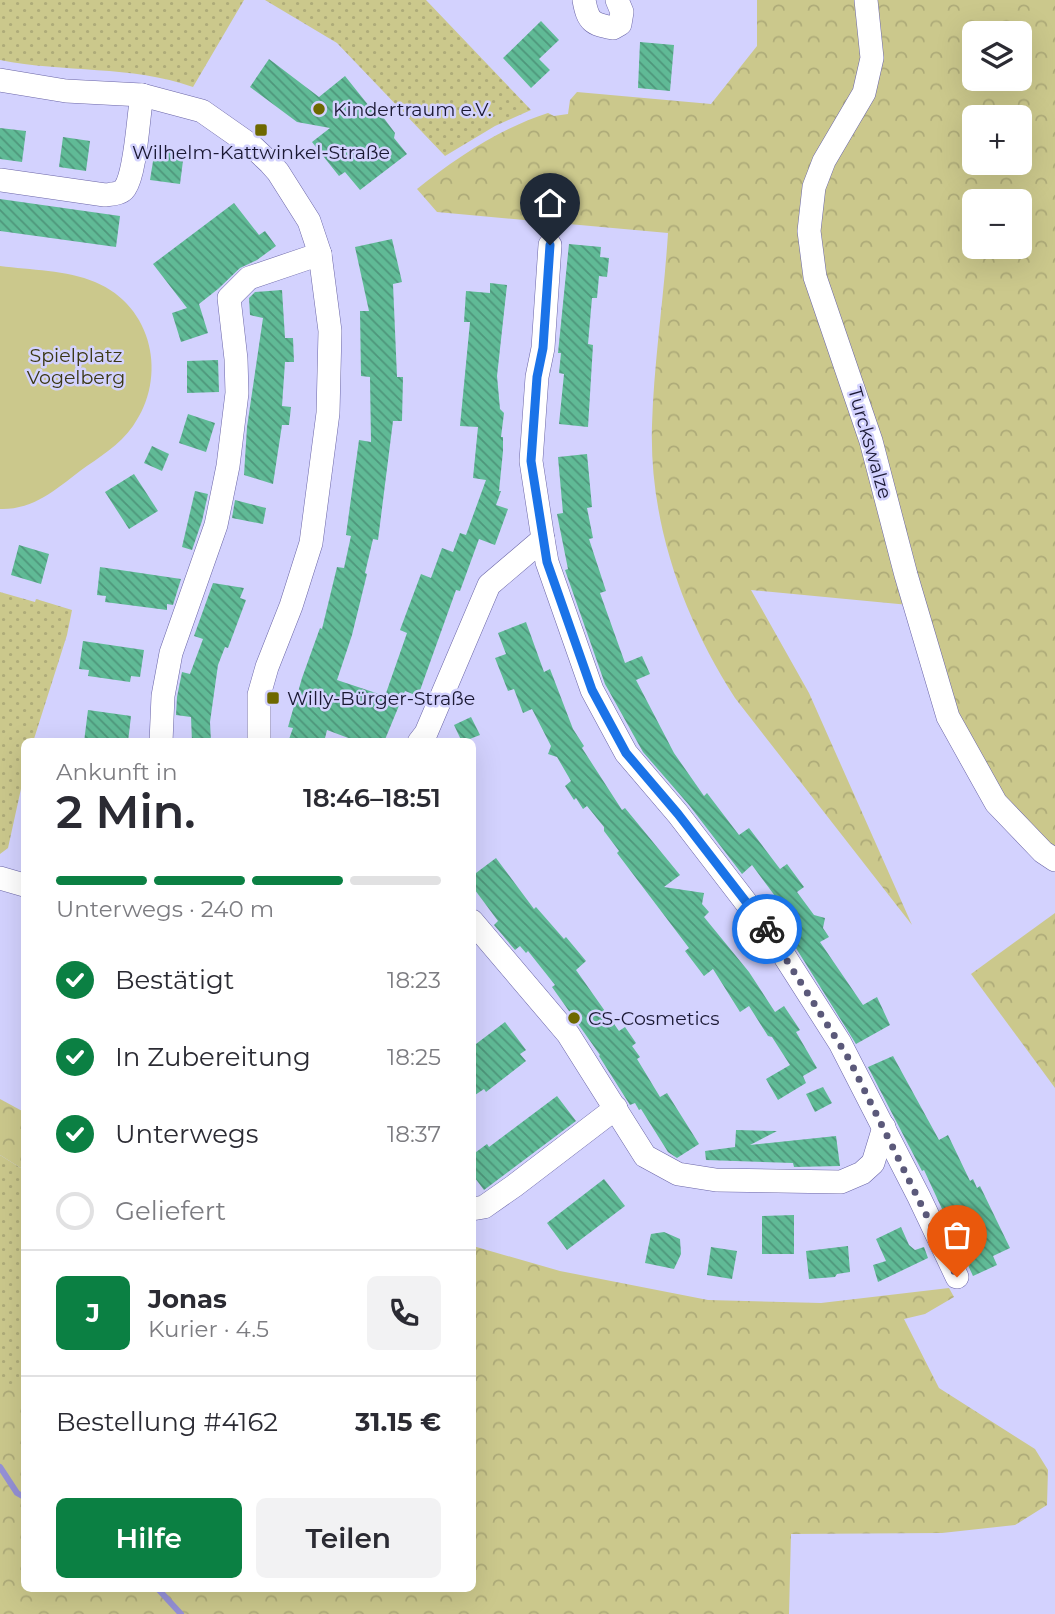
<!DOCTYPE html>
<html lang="de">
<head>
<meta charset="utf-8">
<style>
  :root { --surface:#fff; --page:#f2f2f3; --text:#2b2b33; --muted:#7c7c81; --line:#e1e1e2; --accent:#0b8043 }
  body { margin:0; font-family:Montserrat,sans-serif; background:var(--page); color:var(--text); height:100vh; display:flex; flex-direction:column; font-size:26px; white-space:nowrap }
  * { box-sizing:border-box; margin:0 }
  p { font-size:23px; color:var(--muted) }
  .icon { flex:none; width:38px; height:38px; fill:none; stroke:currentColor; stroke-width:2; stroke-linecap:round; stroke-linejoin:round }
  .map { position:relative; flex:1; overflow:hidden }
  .panel { position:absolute; left:21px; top:738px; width:455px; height:854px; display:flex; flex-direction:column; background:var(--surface); border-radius:10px; box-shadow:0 7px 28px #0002 }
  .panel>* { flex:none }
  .buttons { position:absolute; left:962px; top:21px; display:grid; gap:14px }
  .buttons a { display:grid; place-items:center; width:70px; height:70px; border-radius:10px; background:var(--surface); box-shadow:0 7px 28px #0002; font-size:35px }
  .pin { position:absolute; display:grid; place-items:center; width:60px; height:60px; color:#fff; margin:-72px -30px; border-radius:50% 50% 50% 0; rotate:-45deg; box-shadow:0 0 7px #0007 }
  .pin .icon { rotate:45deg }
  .courier { position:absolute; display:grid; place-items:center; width:70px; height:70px; margin:-35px; border:5px solid #1a73e8; border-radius:50%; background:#fff; color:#222; box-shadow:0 2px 9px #0007 }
  .head em { font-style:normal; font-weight:600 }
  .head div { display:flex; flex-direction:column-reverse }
  .head { display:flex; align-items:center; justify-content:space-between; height:119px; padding:0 35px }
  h1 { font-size:46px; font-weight:600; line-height:52px }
  .bar { display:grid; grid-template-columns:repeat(4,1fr); gap:10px 7px; align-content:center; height:84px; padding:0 35px }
  .bar i { height:9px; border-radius:5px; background:var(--line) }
  .bar .on { background:var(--accent) }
  .bar p { grid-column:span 4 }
  .line { display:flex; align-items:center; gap:18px; padding:0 35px; border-top:2px solid var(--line) }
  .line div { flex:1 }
  .round { display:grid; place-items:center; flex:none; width:74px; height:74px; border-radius:10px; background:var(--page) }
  ol { padding:0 35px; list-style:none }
  li { display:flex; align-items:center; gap:21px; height:77px }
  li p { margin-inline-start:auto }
  li .icon { padding:7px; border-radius:50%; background:var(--accent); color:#fff; stroke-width:4 }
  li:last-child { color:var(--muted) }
  li i { width:38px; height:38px; border:4px solid var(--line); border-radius:50% }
  .cta { display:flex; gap:14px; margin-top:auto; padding:14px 35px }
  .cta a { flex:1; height:80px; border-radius:10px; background:var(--accent); color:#fff; font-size:28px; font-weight:600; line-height:80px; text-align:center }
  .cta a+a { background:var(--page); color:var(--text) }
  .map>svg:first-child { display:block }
  .grass { fill:url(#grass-dots) }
  .forest { fill:url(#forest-crowns); fill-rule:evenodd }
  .green { fill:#cbc88c }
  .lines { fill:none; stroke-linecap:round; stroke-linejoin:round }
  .stream { stroke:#9591d7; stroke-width:6 }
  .building { fill:url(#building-back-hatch) }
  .minor-casing { stroke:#6a65a7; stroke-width:24 }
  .minor { stroke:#fff; stroke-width:23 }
  .done { stroke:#5b597a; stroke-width:7; stroke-dasharray:0 12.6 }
  .route { stroke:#1a73e8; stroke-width:9 }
  .poi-dot { fill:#6e6800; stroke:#d3d2fe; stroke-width:2.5 }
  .labels { text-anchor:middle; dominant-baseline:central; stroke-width:5; stroke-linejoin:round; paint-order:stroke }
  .poi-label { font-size:19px; fill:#1a1833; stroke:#d3d2fe; text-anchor:start }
  .park-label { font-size:19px; fill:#3a3714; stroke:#d3d2fe }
  .street-label { font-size:19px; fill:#1a1833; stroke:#d3d2fe }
</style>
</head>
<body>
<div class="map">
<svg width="1055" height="1614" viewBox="0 0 1055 1614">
  <defs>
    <pattern id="grass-dots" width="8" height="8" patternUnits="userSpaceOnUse" patternTransform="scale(1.75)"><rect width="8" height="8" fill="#cbc88c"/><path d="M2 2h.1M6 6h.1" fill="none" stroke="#aeab79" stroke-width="1.8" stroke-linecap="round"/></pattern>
    <pattern id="forest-crowns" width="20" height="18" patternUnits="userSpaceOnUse" patternTransform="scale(1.75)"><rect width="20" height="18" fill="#cbc88c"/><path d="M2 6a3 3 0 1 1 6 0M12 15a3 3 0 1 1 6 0" fill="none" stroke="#aeab79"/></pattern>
    <pattern id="building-back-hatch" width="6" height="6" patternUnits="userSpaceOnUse" patternTransform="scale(1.75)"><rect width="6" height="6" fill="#60ba96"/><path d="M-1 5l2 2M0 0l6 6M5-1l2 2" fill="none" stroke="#4e967b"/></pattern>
  </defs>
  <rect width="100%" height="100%" fill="#d3d2fe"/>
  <!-- grass -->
  <g class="grass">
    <path d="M0 0H244L193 87C131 65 64 73 0 60Z"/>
    <polygon points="265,0 426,0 531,110 495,126 445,156 337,43"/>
    <polygon points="0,592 35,602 36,599 72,610 67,635 33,742 24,742 24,775 8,848 0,854"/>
    <polygon points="0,1155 24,1170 24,1385 0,1385"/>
  </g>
  <!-- forest -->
  <g class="forest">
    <path d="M757 0H1055V865L991 804 909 605 751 590 809 693 912 925 735 698C683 617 649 522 652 425 654 361 664 297 668 233L437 212 417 189C456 158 501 128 548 113L554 116 568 114 570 100 577 92 711 104 757 46ZM975 33H1020V79H975ZM975 117H1020V163H975ZM975 201H1020V247H975Z"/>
    <polygon points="1055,913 1055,1088 971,974"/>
    <polygon points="0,1099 24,1112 24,1170 0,1155"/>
    <polygon points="473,1246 560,1271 708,1300 821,1303 949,1288 954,1297 925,1314 904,1319 939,1388 1035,1449 1048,1470 1047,1505 1015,1525 942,1533 791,1534 789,1614 0,1614 0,1385 24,1385 24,1589 472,1589"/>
  </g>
  <!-- green -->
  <path class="green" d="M0 266C30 270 67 270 95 282 153 306 168 377 133 426 120 445 98 458 80 471 55 490 33 510 0 509Z"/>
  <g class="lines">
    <!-- stream -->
    <g class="stream">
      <polyline points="0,1467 17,1493 24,1497"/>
      <polyline points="158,1589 181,1614"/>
    </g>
  </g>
  <!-- building -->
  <g class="building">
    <polygon points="541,21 559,40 539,59 550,70 531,88 503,58"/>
    <polygon points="640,42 674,45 670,91 638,88"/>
    <polygon points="269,59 319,97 345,76 377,116 383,117 395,133 394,138 407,154 360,190 345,172 339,176 312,142 330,128 297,122 250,87"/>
    <polygon points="0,128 26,131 22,162 0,159"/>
    <polygon points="63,137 90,141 86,171 59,167"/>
    <polygon points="155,149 184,153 180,184 150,180"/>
    <polygon points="0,199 120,216 116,247 0,231"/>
    <polygon points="234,203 259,235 265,231 276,246 257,260 240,268 218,289 199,304 208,333 181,342 172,313 187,308 153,264"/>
    <polygon points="392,239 402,282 393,284 397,377 403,377 402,421 393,421 378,540 373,539 365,573 367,574 352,635 337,680 385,696 407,633 400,630 421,574 431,578 442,548 453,552 460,533 466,535 486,480 473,478 478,427 460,426 470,322 464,322 466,291 490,293 490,283 507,285 497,376 500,409 504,413 501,437 503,437 503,451 499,491 501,491 496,505 508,509 495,545 479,539 460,591 456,590 418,696 405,691 384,742 359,742 327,730 324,742 288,742 293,728 288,727 302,678 320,628 322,629 337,567 344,568 351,536 346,535 359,440 371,442 370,377 361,376 360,311 369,311 355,247"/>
    <polygon points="569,244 601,247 600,257 609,258 607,277 599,276 597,298 592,298 588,344 593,345 588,427 559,424 564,374 559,373 561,353 558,353"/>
    <polygon points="282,290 285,338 293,338 294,362 285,362 282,406 291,407 289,425 282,425 273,484 244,475 247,427 263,318 250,315 249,298 255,292"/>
    <polygon points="218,360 219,392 187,393 187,361"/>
    <polygon points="188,414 215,423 206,452 179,443"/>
    <polygon points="152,446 169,454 162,471 144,463"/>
    <polygon points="587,454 592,507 587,508 593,538 589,539 606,591 600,593 625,663 642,656 650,674 636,680 674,753 704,796 707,793 739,835 749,828 780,869 787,864 804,887 797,892 814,915 825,918 823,928 829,937 820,942 863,1005 877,997 890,1025 856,1044 784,929 765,903 775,896 752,865 742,874 689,805 643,752 605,684 565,570 568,569 557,514 563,513 558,457"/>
    <polygon points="134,474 158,511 129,529 105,492"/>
    <polygon points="195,491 208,494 202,521 192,550 182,547"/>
    <polygon points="235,500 266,508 263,524 232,518"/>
    <polygon points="19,545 49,554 41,584 11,575"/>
    <polygon points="100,567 181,579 173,605 167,604 167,610 105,602 106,596 97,595"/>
    <polygon points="213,583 244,588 240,598 246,600 228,648 225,647 218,665 210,722 211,742 192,742 191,717 176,715 177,697 182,672 190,674 203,639 194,636"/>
    <polygon points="526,622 544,672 550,669 573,729 584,746 582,748 622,810 625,808 680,875 664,887 704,893 702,904 709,912 704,917 749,972 775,1012 784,1006 800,1030 796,1032 817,1068 803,1076 806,1083 778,1100 766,1079 790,1065 772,1037 768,1036 749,1006 740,1012 713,969 704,976 685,951 689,948 617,853 619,851 604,831 604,827 587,806 583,809 576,798 574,800 565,786 571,781 557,757 548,754 551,746 532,709 523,713 514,689 508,691 495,658 506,654 498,633"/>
    <polygon points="83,641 144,650 140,677 131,676 130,682 88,676 89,670 79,669"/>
    <polygon points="88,710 131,716 128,742 84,742"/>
    <polygon points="471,717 480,735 462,742 454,725"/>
    <polygon points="496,858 534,909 536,907 564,939 566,937 586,961 576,970 619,1031 625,1027 636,1043 632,1046 640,1057 637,1059 660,1097 667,1093 699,1144 677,1158 668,1152 641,1109 639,1110 635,1103 630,1105 599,1056 600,1055 552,987 555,985 528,951 526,953 520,946 515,950 494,925 498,921 472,886 472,876"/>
    <polygon points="505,1022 526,1050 520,1054 526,1061 486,1092 484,1089 472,1097 472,1047"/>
    <polygon points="893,1056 939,1140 948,1135 970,1181 973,1179 977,1188 980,1186 1010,1248 993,1256 997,1265 973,1276 924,1170 922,1171 868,1067"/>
    <polygon points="823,1087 832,1103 815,1112 806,1094"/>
    <polygon points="557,1096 576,1121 484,1190 472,1174 472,1155 487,1144 489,1147"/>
    <polygon points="736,1130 777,1131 750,1145 836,1136 840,1166 794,1167 793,1163 706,1160 705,1151 735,1147"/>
    <polygon points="604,1179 625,1206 567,1250 547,1223"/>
    <polygon points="794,1215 794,1254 762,1254 762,1216"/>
    <polygon points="901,1227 909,1245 915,1250 924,1247 928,1258 878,1282 873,1265 886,1261 876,1239"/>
    <polygon points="664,1232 680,1239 681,1254 674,1269 645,1263 651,1234"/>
    <polygon points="848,1246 850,1272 837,1274 835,1277 809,1279 806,1251"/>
    <polygon points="711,1247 737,1251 732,1279 707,1275"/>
  </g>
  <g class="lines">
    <defs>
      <g id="minor">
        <path d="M584 0C588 22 592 24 613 28L620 24 622 12 617 0"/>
        <polyline points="866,0 872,58 864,93 824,161 814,187 809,231 815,277 871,441 906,575 948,717 996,803 1043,852 1055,860"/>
        <polyline points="0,80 66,91 142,95 202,111 252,146 270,163 278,172 309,221 320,254 330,331 328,413 311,543 291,606 267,667 259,695 259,742"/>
        <path d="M0 180 105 195C112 194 121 194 125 188 136 172 138 117 142 95"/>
        <polyline points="543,539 547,562 592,690 626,753 678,814 771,935 840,1043 919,1197 957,1277"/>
        <polyline points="161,742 163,696 171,653 216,525 228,466 237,393 236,359 229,298 249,278 320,254"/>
        <polyline points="419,742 426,733 489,585 543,539 531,461 537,377 543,348 550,245"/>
        <polyline points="0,878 24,885"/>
        <polyline points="472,921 568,1034 645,1156 678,1174 716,1180 841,1182 862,1173 873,1163 884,1127"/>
        <polyline points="472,1209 484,1207 514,1186 616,1108"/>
      </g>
    </defs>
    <!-- minor casing -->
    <use href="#minor" class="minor-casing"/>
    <!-- minor -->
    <use href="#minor" class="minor"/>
  </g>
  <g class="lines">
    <!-- done -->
    <polyline class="done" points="767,929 849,1059 957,1277"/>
    <!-- route -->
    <polyline class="route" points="550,245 543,348 537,377 531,461 547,562 592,690 626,753 678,814 767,929"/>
  </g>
  <!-- markers -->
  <g class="poi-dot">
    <circle cx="319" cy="109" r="7"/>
    <rect x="254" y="123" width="14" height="14" rx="3.5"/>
    <rect x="266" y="691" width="14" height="14" rx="3.5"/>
    <circle cx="574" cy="1018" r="7"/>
  </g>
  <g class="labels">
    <!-- poi labels -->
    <g class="poi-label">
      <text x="333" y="109">Kindertraum e.V.</text>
      <text x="261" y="152" text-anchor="middle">Wilhelm-Kattwinkel-Straße</text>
      <text x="287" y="698">Willy-Bürger-Straße</text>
      <text x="588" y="1018">CS-Cosmetics</text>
    </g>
    <!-- park labels -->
    <g class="park-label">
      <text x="76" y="355">Spielplatz<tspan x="76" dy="22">Vogelberg</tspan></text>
    </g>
    <!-- street labels -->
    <g class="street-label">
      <text transform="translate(870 443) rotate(74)">Turckswalze</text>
    </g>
  </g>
</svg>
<div class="buttons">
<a><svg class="icon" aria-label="layers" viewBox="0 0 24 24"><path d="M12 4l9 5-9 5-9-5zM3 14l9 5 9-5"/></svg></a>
<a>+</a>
<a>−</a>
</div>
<div class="pin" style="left:957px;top:1277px;background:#ea580c"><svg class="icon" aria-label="bag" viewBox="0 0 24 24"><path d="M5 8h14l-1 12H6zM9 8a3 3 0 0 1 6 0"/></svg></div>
<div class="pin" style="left:550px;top:245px;background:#1f2937"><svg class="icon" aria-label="home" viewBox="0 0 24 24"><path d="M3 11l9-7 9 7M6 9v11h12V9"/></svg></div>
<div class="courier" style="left:767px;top:929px"><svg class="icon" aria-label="bike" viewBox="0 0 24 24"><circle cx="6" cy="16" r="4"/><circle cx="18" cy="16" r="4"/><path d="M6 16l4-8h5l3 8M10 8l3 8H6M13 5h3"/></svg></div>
<section class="panel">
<div class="head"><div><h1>2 Min.</h1><p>Ankunft in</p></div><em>18:46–18:51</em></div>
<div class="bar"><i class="on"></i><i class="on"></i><i class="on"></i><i></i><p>Unterwegs · 240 m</p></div>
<ol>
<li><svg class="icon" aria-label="check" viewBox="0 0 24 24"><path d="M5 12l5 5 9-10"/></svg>Bestätigt<p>18:23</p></li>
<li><svg class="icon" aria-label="check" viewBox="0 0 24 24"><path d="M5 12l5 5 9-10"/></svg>In Zubereitung<p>18:25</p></li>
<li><svg class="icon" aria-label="check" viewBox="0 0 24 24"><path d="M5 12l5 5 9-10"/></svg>Unterwegs<p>18:37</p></li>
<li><i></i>Geliefert</li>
</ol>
<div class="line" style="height:126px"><b class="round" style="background:var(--accent);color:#fff">J</b><div><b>Jonas</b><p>Kurier · 4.5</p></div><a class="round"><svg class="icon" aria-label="phone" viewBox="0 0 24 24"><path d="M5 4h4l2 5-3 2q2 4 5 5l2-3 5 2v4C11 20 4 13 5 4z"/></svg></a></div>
<div class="line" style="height:91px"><div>Bestellung #4162</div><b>31.15 €</b></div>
<div class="cta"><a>Hilfe</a><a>Teilen</a></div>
</section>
</div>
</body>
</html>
